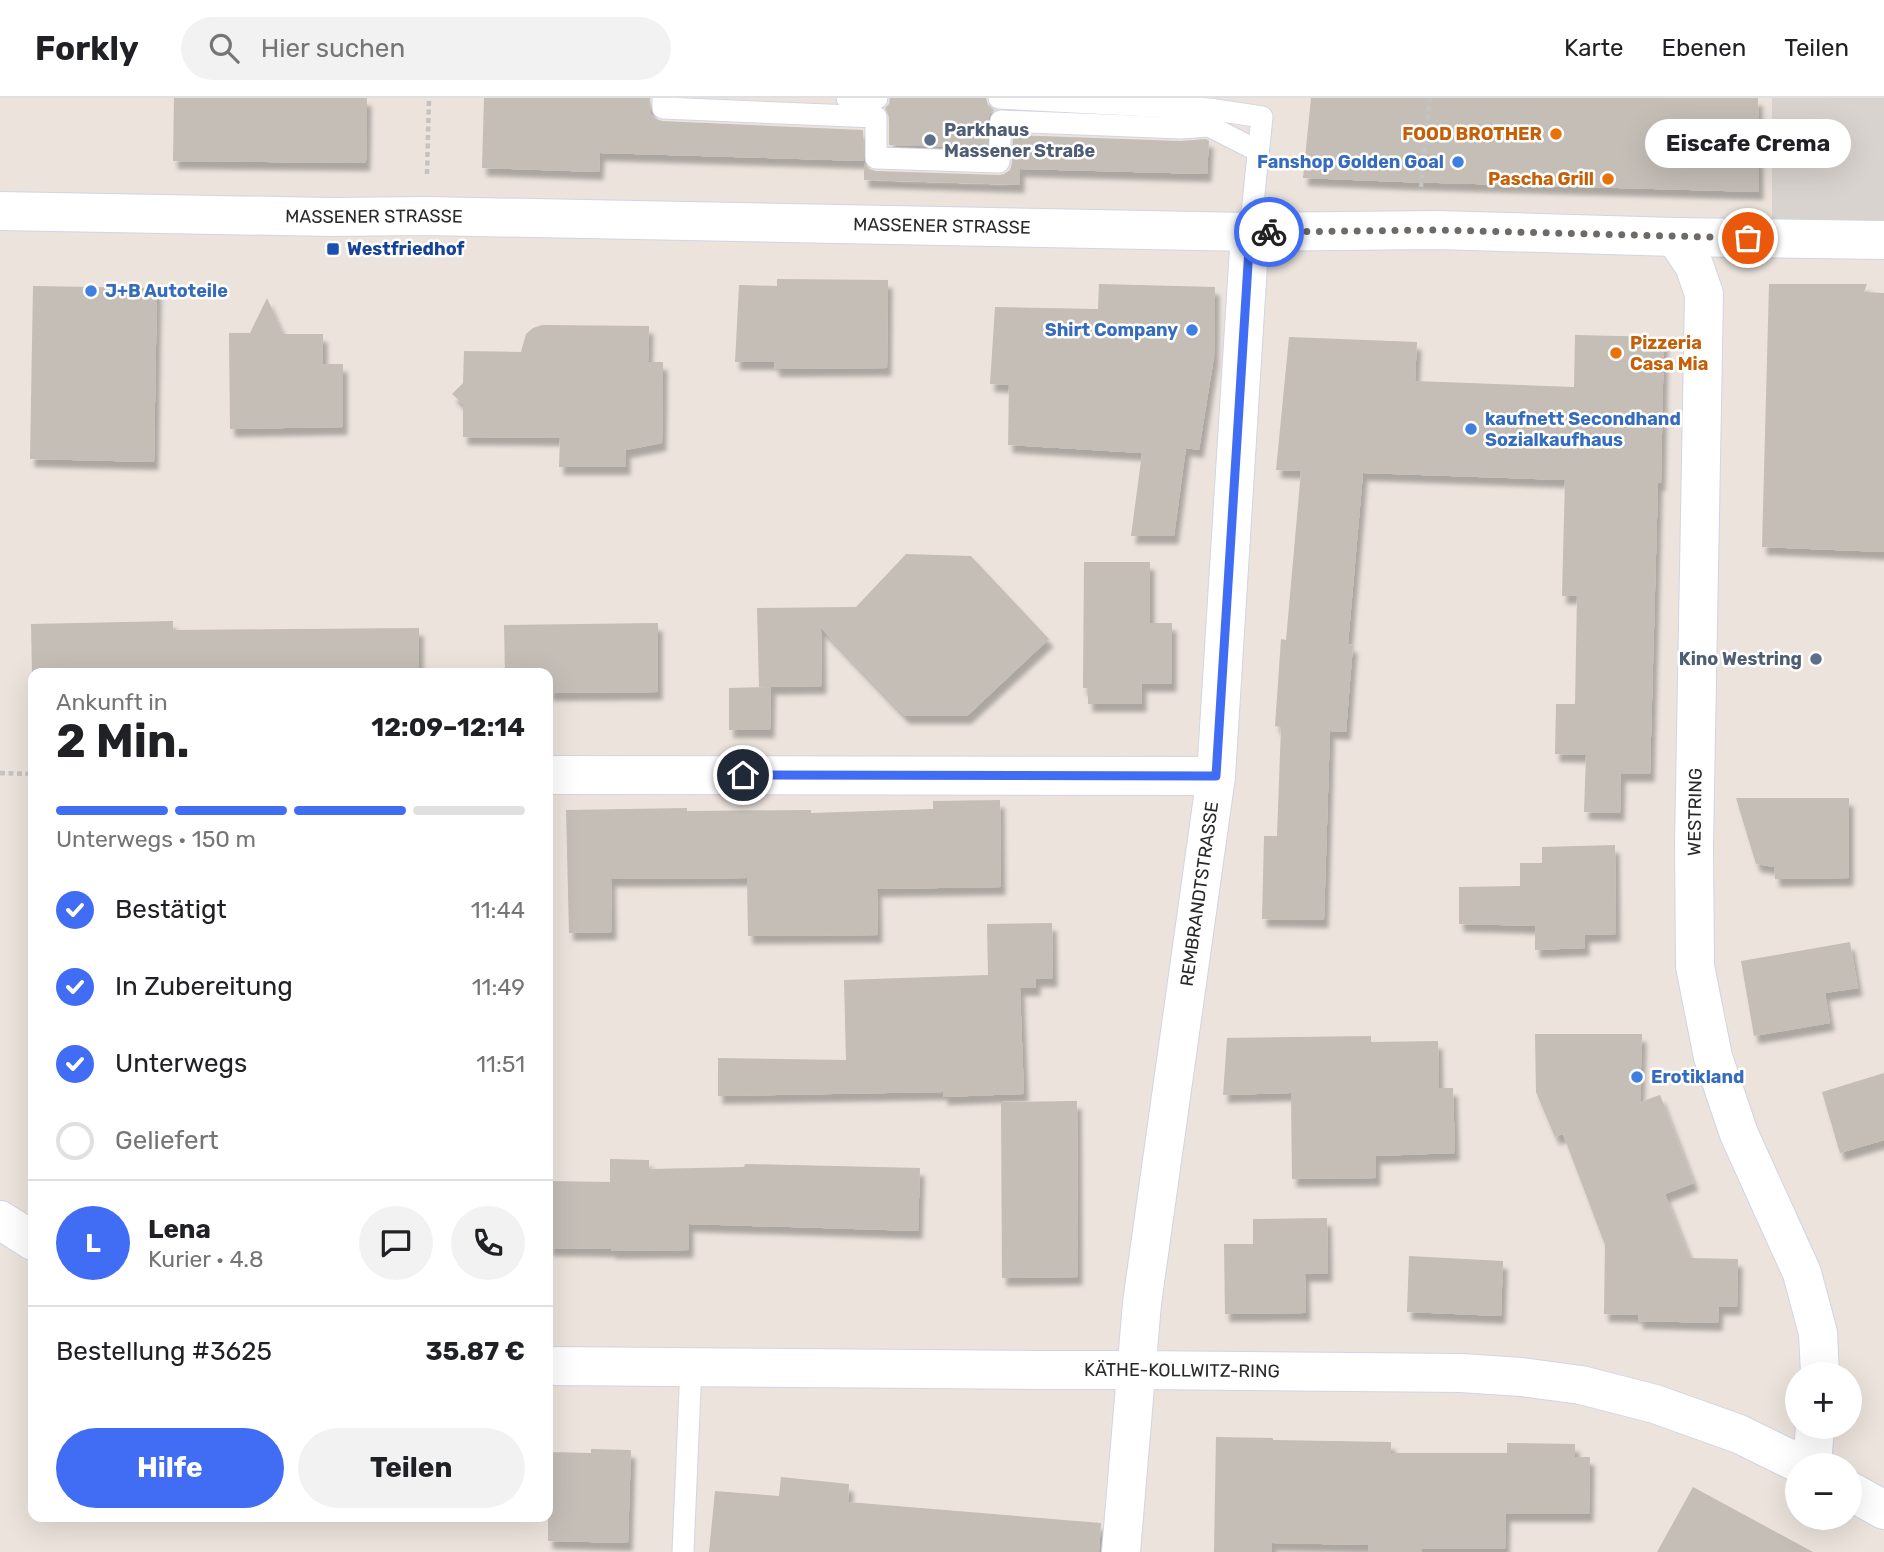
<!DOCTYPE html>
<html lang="de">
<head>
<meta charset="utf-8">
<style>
  :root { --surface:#fff; --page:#f2f2f2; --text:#202124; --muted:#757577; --line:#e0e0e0; --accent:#406df4 }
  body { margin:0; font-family:Rubik,sans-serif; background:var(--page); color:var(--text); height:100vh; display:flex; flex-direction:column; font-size:26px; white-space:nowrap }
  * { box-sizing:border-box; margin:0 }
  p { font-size:23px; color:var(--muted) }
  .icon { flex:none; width:38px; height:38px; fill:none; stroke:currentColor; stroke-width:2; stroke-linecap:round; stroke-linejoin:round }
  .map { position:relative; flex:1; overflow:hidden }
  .drawer { position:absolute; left:28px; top:570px; width:525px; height:854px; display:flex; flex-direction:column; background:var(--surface); border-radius:14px; box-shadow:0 7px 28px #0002 }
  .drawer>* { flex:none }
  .fabs { position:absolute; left:1785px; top:1264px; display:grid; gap:14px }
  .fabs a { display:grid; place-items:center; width:77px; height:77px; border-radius:50%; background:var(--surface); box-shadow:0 7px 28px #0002; font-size:35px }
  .pin { position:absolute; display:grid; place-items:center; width:60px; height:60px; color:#fff; margin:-30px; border:4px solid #fff; border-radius:50%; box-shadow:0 2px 7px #0007 }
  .courier { position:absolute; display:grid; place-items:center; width:70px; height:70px; margin:-35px; border:5px solid #406df4; border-radius:50%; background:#fff; color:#222; box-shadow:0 2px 9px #0007 }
  .bubble { position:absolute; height:49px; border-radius:24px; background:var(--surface); box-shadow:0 7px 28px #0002; font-size:23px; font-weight:700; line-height:49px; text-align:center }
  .headline em { font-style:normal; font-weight:700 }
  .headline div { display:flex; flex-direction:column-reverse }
  .headline { display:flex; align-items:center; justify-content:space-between; height:119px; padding:0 28px }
  h1 { font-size:46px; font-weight:700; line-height:52px }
  .bar { display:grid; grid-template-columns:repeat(4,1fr); gap:10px 7px; align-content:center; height:84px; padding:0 28px }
  .bar i { height:9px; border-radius:5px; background:var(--line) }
  .bar .current { background:var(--accent) }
  .bar p { grid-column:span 4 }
  .line { display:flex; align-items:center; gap:18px; padding:0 28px; border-top:2px solid var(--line) }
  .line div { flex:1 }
  .round { display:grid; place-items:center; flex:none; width:74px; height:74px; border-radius:37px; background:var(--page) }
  ol { padding:0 28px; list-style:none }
  li { display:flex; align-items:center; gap:21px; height:77px }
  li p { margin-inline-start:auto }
  li .icon { padding:7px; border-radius:50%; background:var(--accent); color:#fff; stroke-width:4 }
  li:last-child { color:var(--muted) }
  li i { width:38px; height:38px; border:4px solid var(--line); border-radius:50% }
  .button { display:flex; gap:14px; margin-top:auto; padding:14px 28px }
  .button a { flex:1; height:80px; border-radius:42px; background:var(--accent); color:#fff; font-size:28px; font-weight:700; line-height:80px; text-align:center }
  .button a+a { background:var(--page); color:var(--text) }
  header { display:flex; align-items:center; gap:42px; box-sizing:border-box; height:98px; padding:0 35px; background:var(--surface); border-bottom:2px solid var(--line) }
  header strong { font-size:33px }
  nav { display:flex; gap:38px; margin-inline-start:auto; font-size:24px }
  .search { width:490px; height:63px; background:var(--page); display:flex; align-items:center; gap:18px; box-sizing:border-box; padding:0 24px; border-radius:38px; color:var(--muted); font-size:26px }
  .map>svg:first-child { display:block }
  .plaza { fill:#d8d3ce }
  .building { fill:#c4beb7; filter:url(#shadow) }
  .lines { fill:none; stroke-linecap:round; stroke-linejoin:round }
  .lane-casing { stroke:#d1d5e2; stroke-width:23 }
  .street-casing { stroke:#d1d5e2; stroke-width:40 }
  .secondary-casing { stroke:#d1d5e2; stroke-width:40 }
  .path { stroke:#c3c3c3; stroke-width:4.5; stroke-dasharray:5 3.5; stroke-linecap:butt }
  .lane { stroke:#fff; stroke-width:21 }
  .street { stroke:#fff; stroke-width:38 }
  .secondary { stroke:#fff; stroke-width:38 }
  .done { stroke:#6d6a68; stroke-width:7; stroke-dasharray:0 12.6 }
  .route { stroke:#406df4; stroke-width:9 }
  .food-dot { fill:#e8710a; stroke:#fff; stroke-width:2.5 }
  .service-dot { fill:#5c6f8a; stroke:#fff; stroke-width:2.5 }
  .shop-dot { fill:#3f7fe0; stroke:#fff; stroke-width:2.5 }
  .transit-dot { fill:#1a4fb4; stroke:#fff; stroke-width:2.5 }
  .labels { text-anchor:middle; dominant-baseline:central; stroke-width:5; stroke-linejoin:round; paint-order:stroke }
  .service-label { font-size:18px; font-weight:bold; fill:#4e5e75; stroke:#fff; text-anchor:start }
  .food-label { font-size:18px; font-weight:bold; fill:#c56008; stroke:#fff; text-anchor:end }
  .shop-label { font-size:18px; font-weight:bold; fill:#366cbe; stroke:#fff; text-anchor:start }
  .street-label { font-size:18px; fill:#292929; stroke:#fff }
  .transit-label { font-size:18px; font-weight:bold; fill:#164399; stroke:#fff; text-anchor:start }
</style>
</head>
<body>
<header>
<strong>Forkly</strong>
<div class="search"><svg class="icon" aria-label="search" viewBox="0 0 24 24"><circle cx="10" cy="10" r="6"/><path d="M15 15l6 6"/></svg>Hier suchen</div>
<nav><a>Karte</a><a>Ebenen</a><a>Teilen</a></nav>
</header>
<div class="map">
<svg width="1884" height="1454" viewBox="0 0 1884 1454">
  <defs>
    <filter id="shadow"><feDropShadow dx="4.5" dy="8" stdDeviation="2" flood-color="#0004"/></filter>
  </defs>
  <rect width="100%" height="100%" fill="#ebe3dc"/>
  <!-- plaza -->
  <polygon class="plaza" points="1772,0 1884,0 1884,142 1772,141"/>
  <!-- building -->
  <g class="building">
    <polygon points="174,0 367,0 366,65 173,63"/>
    <polygon points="484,0 650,0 651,16 656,21 662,23 863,32 864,63 600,55 599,74 482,70"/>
    <polygon points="890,0 986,0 988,7 994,12 990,15 988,22 987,50 889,47 889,19 885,10 889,6"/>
    <polygon points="1311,0 1758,0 1759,94 1402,84 1303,80"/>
    <polygon points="1013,37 1180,43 1206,41 1209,43 1207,76 1020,71 1020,87 864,82 864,65 869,71 876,73 999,77 1004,76 1010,72 1012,65"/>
    <polygon points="777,181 888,182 887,270 775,271 774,264 735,264 739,187 777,188"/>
    <polygon points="1099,186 1215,189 1214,259 1199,352 1186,350 1174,438 1131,438 1142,355 1008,347 1009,287 990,286 995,209 1098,211"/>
    <polygon points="1769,186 1867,186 1864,194 1884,195 1884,454 1762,449"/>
    <polygon points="33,188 157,190 154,364 30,361"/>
    <polygon points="267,200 283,236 323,236 323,266 343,266 343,329 230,331 229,235 250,235"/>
    <polygon points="542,227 649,228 648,264 663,264 662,345 626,352 626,369 559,369 560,340 463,339 463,306 452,296 463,285 464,253 521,254 526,236 533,230"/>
    <polygon points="1575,237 1664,239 1661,385 1658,385 1650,676 1621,676 1620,715 1584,714 1586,657 1555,656 1556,606 1575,606 1577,498 1562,498 1565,382 1363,375 1348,546 1353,547 1346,634 1330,633 1324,822 1262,821 1264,738 1277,738 1281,629 1275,628 1281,541 1286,542 1301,373 1276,372 1289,239 1417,244 1415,283 1574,289"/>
    <polygon points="906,456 971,458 1049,541 967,618 905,618 821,530 822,588 759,589 757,510 856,509"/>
    <polygon points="1084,464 1150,464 1150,525 1172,525 1172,586 1142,586 1142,606 1088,606 1088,590 1083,590"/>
    <polygon points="173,523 173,532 419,530 419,576 32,576 31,526"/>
    <polygon points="658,525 658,594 548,595 548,576 505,576 504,527"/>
    <polygon points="771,589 770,632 729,632 729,590"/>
    <polygon points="1736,700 1849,700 1849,780 1775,781 1774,769 1756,766"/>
    <polygon points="1000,702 1001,789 877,791 878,837 748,838 747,780 611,781 612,834 569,835 566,712 687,710 687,713 811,712 811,715 933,711 933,703"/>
    <polygon points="1615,747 1616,836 1585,837 1585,850 1535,852 1535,828 1459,826 1459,789 1520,788 1520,765 1542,765 1542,749"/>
    <polygon points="1052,825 1053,881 1036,881 1036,890 1020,890 1024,996 943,999 943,994 718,998 718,960 846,962 844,882 988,877 987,826"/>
    <polygon points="1850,844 1858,890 1825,895 1830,925 1754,938 1741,863"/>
    <polygon points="1535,936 1642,936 1640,1004 1660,997 1694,1085 1665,1096 1690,1160 1738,1161 1737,1209 1719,1209 1718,1225 1638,1223 1638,1217 1604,1216 1605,1147 1563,1036 1555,1039 1536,994"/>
    <polygon points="1371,938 1371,944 1438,943 1439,990 1453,990 1455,1055 1376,1058 1376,1080 1292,1081 1291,995 1223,997 1227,940"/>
    <polygon points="1884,975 1884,1042 1840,1055 1822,994"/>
    <polygon points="1077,1003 1078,1179 1002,1180 1001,1004"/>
    <polygon points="610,1061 649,1062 649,1071 744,1069 745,1066 920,1070 918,1133 689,1126 689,1152 611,1153 611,1151 548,1150 548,1083 610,1084"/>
    <polygon points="1327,1120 1328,1176 1305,1176 1306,1215 1225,1216 1224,1146 1253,1146 1253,1121"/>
    <polygon points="1409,1158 1503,1163 1501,1218 1407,1214"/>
    <polygon points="1216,1339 1273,1340 1273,1342 1391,1344 1391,1355 1507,1355 1507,1345 1575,1346 1575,1359 1590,1359 1589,1416 1506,1416 1505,1451 1422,1451 1422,1454 1368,1454 1368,1447 1272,1445 1272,1454 1214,1454"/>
    <polygon points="591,1351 631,1352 628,1445 548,1443 548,1354 591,1355"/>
    <polygon points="781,1379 849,1386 848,1404 1101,1425 1099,1454 709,1454 715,1393 779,1398"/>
    <polygon points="1693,1389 1813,1454 1657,1454"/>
  </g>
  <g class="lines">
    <defs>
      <g id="lane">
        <polyline points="663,0 663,10 876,19 876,60 999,64 1001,23 1181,30 1209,28 1258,53"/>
        <polyline points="847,0 877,0"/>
        <polyline points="999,0 1209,11 1262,19 1250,134"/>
        <polyline points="683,1454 691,1268"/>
      </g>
      <g id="street">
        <path id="s1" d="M0 113 331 119 426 118 1250 134 1437 132 1675 139 1884 142"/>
        <polyline points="1675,139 1694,167 1704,196 1694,747 1695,868 1713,959 1739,1036 1802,1175 1818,1235 1820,1276"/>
        <polyline points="548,677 1216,678"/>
        <polyline points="1812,1367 1815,1328"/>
        <path id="s2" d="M1121 1454 1142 1205 1216 678 1250 134"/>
      </g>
      <g id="secondary">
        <polyline points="0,1122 33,1143"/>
        <path id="s3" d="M548 1268 1038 1272H1135L1461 1275 1521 1279 1581 1287 1655 1306 1739 1336 1802 1367"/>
        <polyline points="1850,1393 1884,1412"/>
      </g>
    </defs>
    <!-- lane casing -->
    <use href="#lane" class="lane-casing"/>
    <!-- street casing -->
    <use href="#street" class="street-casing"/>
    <!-- secondary casing -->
    <use href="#secondary" class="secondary-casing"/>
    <!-- path -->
    <g class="path">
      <polyline points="427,76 429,0"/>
      <polyline points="1421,89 1430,0"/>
      <polyline points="0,675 33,676"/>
    </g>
    <!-- lane -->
    <use href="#lane" class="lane"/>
    <!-- street -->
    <use href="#street" class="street"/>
    <!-- secondary -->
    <use href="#secondary" class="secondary"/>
  </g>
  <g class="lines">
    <!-- done -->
    <polyline class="done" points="1269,134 1437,132 1748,140"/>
    <!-- route -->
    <polyline class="route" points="743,677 1216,678 1250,134 1269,134"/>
  </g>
  <!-- markers -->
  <g class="food-dot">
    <circle cx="1556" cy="36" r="7"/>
    <circle cx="1608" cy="81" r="7"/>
    <circle cx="1616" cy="255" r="7"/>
  </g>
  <g class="service-dot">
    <circle cx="930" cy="42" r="7"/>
    <circle cx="1816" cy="561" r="7"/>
  </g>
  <g class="shop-dot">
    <circle cx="1458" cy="64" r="7"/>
    <circle cx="91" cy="193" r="7"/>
    <circle cx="1192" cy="232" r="7"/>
    <circle cx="1471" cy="331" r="7"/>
    <circle cx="1637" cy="979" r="7"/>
  </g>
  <rect class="transit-dot" x="326" y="144" width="14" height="14" rx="3.5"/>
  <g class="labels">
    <!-- service labels -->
    <g class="service-label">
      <text x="944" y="32">Parkhaus<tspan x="944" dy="21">Massener Straße</tspan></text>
      <text x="1802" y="561" text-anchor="end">Kino Westring</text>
    </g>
    <!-- food labels -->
    <g class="food-label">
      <text x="1542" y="36">FOOD BROTHER</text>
      <text x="1594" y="81">Pascha Grill</text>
      <text x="1630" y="245" text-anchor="start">Pizzeria<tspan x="1630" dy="21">Casa Mia</tspan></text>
    </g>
    <!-- shop labels -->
    <g class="shop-label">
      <text x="1444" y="64" text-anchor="end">Fanshop Golden Goal</text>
      <text x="105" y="193">J+B Autoteile</text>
      <text x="1178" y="232" text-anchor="end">Shirt Company</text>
      <text x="1485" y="321">kaufnett Secondhand<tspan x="1485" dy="21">Sozialkaufhaus</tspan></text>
      <text x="1651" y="979">Erotikland</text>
    </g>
    <!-- street labels -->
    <g class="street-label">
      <text stroke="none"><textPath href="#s1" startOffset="374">MASSENER STRASSE</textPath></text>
      <text stroke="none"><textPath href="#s1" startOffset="942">MASSENER STRASSE</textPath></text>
      <text transform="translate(1695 714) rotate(-89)">WESTRING</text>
      <text stroke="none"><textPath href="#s2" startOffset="663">REMBRANDTSTRASSE</textPath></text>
      <text stroke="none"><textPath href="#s3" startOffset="634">KÄTHE-KOLLWITZ-RING</textPath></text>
    </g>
    <!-- transit labels -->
    <g class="transit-label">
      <text x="347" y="151">Westfriedhof</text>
    </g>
  </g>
</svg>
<div class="fabs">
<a>+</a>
<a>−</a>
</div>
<div class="pin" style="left:1748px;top:140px;background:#ea580c"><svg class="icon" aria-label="bag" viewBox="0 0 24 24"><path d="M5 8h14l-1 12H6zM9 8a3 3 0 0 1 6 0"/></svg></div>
<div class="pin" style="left:743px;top:677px;background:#1f2937"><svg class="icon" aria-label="home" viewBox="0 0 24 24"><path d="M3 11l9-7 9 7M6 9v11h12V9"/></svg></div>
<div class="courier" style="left:1269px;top:134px"><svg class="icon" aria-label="bike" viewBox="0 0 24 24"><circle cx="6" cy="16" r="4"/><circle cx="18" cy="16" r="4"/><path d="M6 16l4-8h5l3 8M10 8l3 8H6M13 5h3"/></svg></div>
<div class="bubble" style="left:1645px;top:21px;width:206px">Eiscafe Crema</div>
<section class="drawer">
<div class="headline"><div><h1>2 Min.</h1><p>Ankunft in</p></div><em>12:09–12:14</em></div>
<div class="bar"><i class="current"></i><i class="current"></i><i class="current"></i><i></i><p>Unterwegs · 150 m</p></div>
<ol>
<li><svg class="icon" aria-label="check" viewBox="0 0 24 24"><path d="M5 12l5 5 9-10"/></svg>Bestätigt<p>11:44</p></li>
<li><svg class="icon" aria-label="check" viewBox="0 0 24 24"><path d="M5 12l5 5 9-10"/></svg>In Zubereitung<p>11:49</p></li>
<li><svg class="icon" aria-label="check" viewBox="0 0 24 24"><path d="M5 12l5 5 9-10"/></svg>Unterwegs<p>11:51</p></li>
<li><i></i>Geliefert</li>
</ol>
<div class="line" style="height:126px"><b class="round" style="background:var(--accent);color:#fff">L</b><div><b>Lena</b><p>Kurier · 4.8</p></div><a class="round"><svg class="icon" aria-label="chat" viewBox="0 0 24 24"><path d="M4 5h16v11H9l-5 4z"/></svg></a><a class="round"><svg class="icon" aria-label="phone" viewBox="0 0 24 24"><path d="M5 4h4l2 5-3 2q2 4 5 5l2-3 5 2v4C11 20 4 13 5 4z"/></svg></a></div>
<div class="line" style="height:91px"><div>Bestellung #3625</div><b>35.87 €</b></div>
<div class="button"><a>Hilfe</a><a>Teilen</a></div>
</section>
</div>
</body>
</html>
